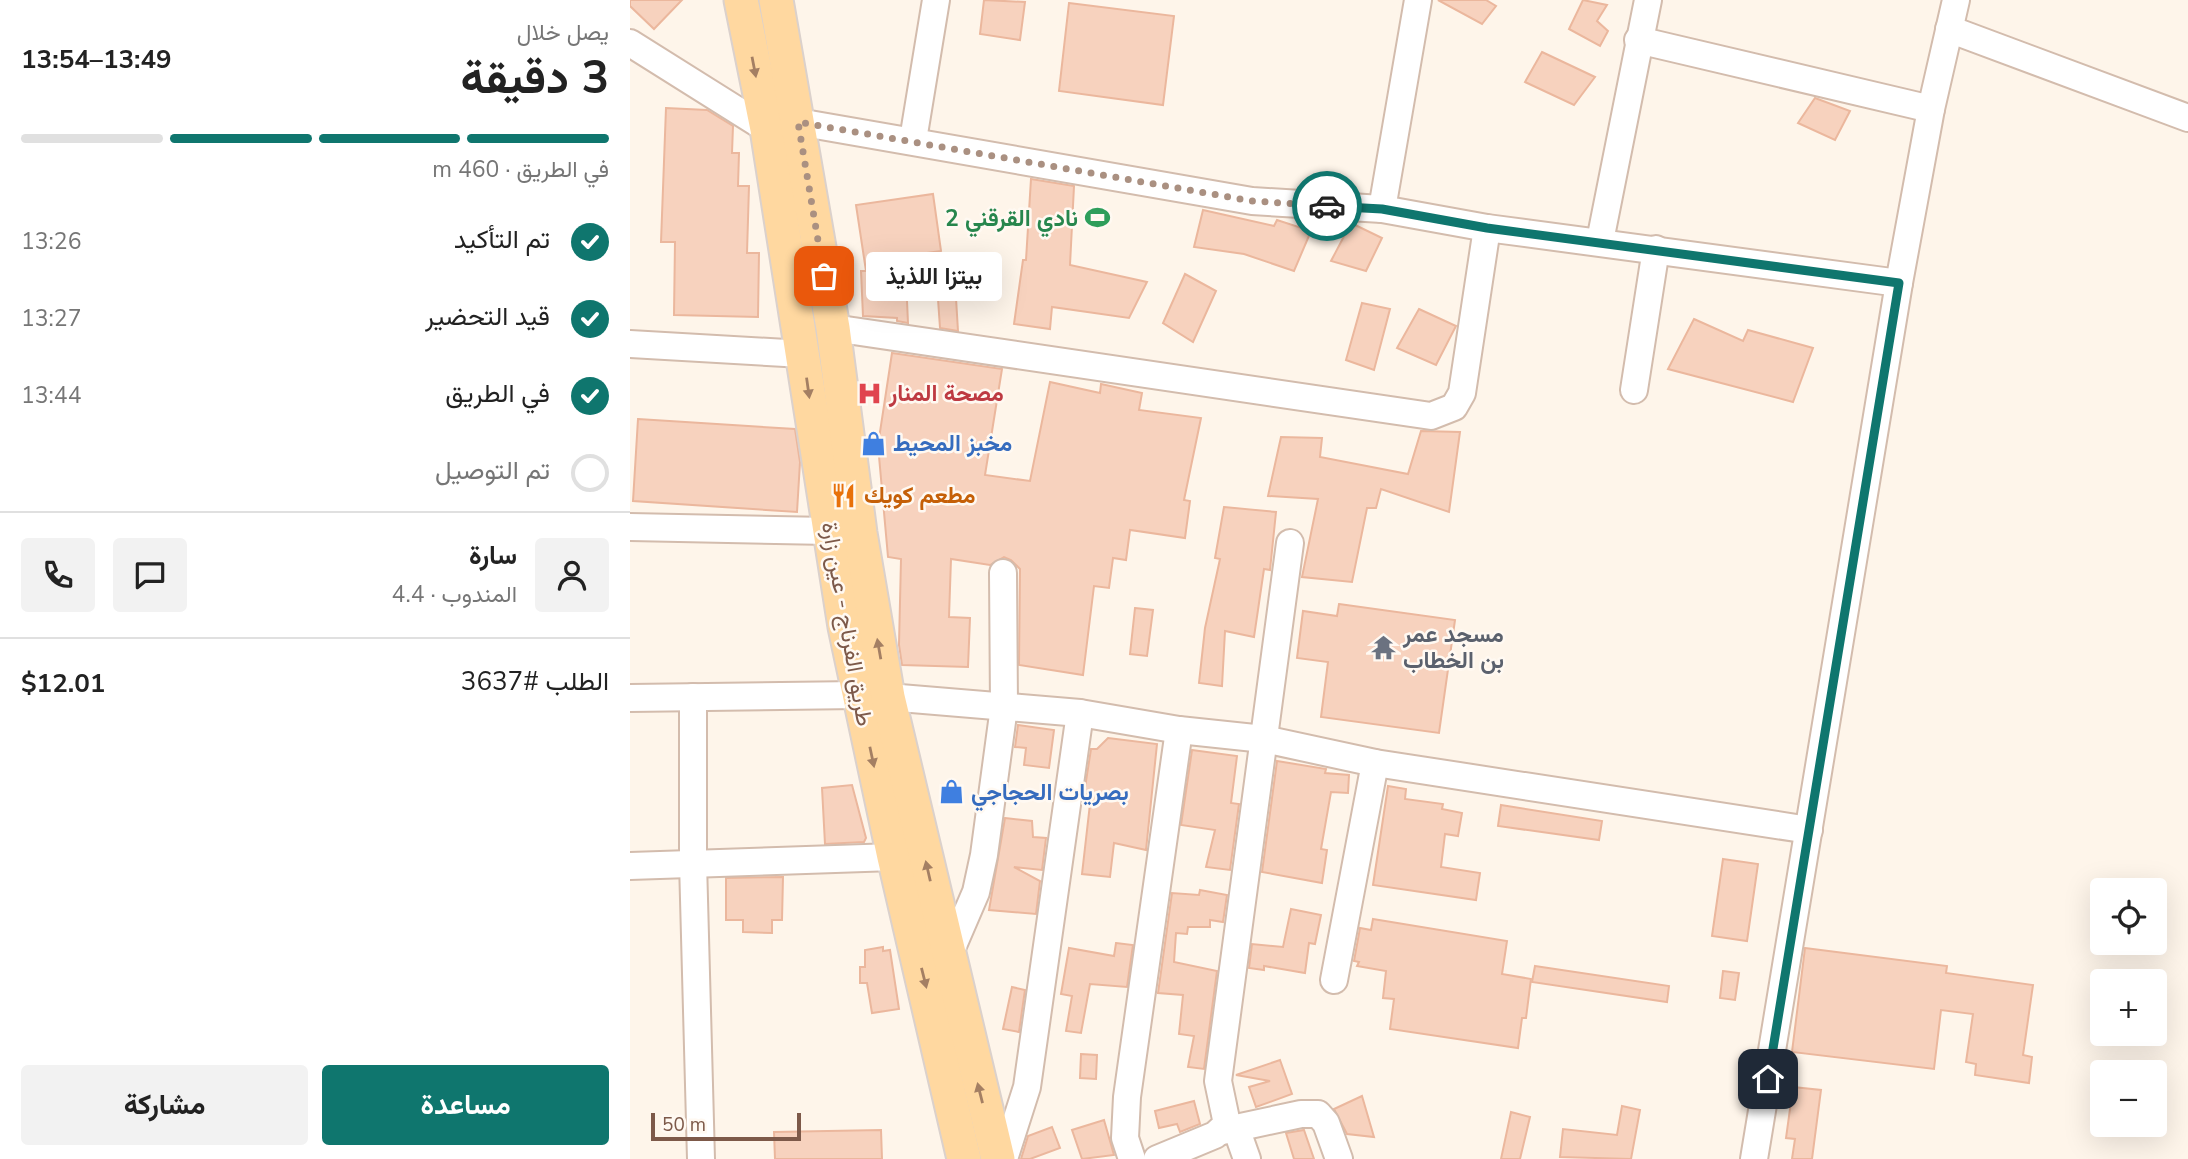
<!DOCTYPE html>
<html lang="ar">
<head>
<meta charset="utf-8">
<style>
  :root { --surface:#fff; --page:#f2f2f2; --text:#222; --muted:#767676; --line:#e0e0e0; --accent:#0f766e }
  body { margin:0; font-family:"Nunito Sans",Vazirmatn,sans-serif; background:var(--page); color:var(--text); direction:rtl; height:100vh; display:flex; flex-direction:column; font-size:26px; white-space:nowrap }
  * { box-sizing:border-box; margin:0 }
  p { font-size:23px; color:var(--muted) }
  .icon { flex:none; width:38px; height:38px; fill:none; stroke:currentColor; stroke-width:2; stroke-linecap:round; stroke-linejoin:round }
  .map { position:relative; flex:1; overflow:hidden; direction:ltr }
  .panel { display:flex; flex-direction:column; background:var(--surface); width:630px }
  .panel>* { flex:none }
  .buttons { position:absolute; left:1460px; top:878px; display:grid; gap:14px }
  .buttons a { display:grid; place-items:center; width:77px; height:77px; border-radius:7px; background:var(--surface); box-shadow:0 7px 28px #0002; font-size:35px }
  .scale { position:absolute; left:21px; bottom:18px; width:150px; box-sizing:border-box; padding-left:7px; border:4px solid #7d5949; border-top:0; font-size:19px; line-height:24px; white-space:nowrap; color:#7d5949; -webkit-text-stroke:5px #fff9f2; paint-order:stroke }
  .pin { position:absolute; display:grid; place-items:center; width:60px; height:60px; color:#fff; margin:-30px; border-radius:14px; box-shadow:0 4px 10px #0006 }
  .courier { position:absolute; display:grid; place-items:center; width:70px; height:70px; margin:-35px; border:5px solid #0f766e; border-radius:50%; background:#fff; color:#222; box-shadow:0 2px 9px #0007 }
  .bubble { position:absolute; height:49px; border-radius:7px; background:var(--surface); box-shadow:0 7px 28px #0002; font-size:23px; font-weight:700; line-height:49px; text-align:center; direction:rtl }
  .head em { font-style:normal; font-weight:700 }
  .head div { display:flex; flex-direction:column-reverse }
  .head { display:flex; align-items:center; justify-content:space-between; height:119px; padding:0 21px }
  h1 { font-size:46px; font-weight:700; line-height:52px }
  .bar { display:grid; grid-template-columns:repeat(4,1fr); gap:10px 7px; align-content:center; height:84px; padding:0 21px }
  .bar i { height:9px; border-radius:5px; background:var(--line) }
  .bar .on { background:var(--accent) }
  .bar p { grid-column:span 4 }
  .line { display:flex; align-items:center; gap:18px; padding:0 21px; border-top:2px solid var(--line) }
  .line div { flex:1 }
  .round { display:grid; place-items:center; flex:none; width:74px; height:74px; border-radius:7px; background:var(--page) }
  ol { padding:0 21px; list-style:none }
  li { display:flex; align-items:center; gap:21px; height:77px }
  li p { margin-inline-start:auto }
  li .icon { padding:7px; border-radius:50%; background:var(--accent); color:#fff; stroke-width:4 }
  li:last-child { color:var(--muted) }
  li i { width:38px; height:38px; border:4px solid var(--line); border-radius:50% }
  .cta { display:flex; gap:14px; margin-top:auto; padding:14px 21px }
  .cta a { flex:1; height:80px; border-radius:7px; background:var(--accent); color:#fff; font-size:28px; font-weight:700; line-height:80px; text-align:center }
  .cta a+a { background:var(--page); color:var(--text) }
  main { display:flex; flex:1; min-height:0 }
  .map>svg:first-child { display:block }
  .building { fill:#f7d2be; stroke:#ebb79d; stroke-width:2 }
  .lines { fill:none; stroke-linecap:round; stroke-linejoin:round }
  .minor-casing { stroke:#d3bcad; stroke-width:30 }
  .major-casing { stroke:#dbd1cc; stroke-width:37 }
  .minor { stroke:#fff; stroke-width:26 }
  .major { stroke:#ffd8a0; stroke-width:33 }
  .oneway { fill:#a47f63 }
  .done { stroke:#aa9081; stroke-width:7; stroke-dasharray:0 12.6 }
  .route { stroke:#0f766e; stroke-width:9 }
  .labels { text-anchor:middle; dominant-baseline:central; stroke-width:5; stroke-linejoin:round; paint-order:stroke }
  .leisure-label { font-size:23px; font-weight:bold; fill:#27864d; stroke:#fff9f2; text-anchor:end }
  .health-label { font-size:23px; font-weight:bold; fill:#be3a42; stroke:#fff9f2; text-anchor:start }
  .shop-label { font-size:23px; font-weight:bold; fill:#366cbe; stroke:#fff9f2; text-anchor:start }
  .food-label { font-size:23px; font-weight:bold; fill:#c56008; stroke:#fff9f2; text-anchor:start }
  .street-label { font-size:23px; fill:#7d5949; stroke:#fff9f2 }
  .worship-label { font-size:23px; font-weight:bold; fill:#5b616d; stroke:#fff9f2; text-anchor:start }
</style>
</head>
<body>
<main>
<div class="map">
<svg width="1558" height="1159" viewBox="0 0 1558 1159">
  <rect width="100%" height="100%" fill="#fef5ea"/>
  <!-- building -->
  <g class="building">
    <polygon points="0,0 52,0 24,29 0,6"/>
    <polygon points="354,0 395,2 390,40 350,34"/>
    <polygon points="808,0 856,0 866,6 852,24"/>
    <polygon points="953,0 977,5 967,21 978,31 970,46 939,29"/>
    <polygon points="439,3 544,16 533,105 429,91"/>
    <polygon points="912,52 965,77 944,105 895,82"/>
    <polygon points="1185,98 1220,111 1205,140 1168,123"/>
    <polygon points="36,108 77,110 103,126 102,153 109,153 108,186 119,186 117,253 129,253 128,317 44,315 45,242 31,242"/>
    <polygon points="401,179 444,186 440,265 517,282 499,318 422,307 420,329 384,324 393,260 396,260"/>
    <polygon points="303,194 311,251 275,256 278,323 267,321 267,318 233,316 231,271 236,271 226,205"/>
    <polygon points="573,210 644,226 647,220 681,231 664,271 614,254 564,247"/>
    <polygon points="721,223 752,238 736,271 701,261"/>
    <polygon points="555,274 586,291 563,342 533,323"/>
    <polygon points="326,298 328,331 310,328 308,299"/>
    <polygon points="732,303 760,309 744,370 716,360"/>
    <polygon points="789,309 826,326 806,365 767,348"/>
    <polygon points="1064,319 1113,341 1118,330 1183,348 1163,402 1038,369"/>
    <polygon points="262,353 372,369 355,475 400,481 420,382 470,393 471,384 512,393 509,410 571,418 554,500 560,501 555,538 500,530 496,560 483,558 479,588 464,586 453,675 389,665 390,569 381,560 374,557 360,565 321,559 319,617 340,618 338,667 272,665 269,645 271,559 258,557 248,445"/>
    <polygon points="8,419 165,429 170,462 167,512 3,501"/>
    <polygon points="791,431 830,432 819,512 751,489 746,508 737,508 722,582 672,577 688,499 638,496 651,437 692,438 690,457 778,474"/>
    <polygon points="594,507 646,512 640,570 634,569 624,637 595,631 592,686 569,683 575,628 590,559 585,558"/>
    <polygon points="709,604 825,620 809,733 691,717 698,662 667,658 673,611 707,616"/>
    <polygon points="505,608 523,610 517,656 500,654"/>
    <polygon points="388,725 424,730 419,768 394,765 396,748 385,747"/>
    <polygon points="478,738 527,744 516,850 484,843 480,877 452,874 461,795 454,794 461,749 467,749"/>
    <polygon points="562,750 607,756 601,803 609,804 600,870 576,867 585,830 551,825"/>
    <polygon points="647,761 696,769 695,773 719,775 718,793 701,792 691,849 697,850 692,883 632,872"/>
    <polygon points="222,785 236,838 234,842 195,844 192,788"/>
    <polygon points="758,786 776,789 775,799 813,804 812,809 832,813 828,836 815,834 811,867 850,873 846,900 743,885"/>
    <polygon points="871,805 972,821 969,840 868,826"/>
    <polygon points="375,818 402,821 403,837 416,838 412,870 384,867 410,881 406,914 359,910"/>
    <polygon points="1093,859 1128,864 1117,941 1082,936"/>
    <polygon points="153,877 152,920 142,920 142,933 113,932 113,920 96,920 96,878"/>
    <polygon points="570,890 597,895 593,922 580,920 580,927 558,927 557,934 546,933 544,962 587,971 574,1069 558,1067 564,1036 549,1034 553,995 528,993 542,893 569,895"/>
    <polygon points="661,909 691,915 685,944 679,943 675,973 634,966 634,970 619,968 622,944 653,947"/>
    <polygon points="743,919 877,941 872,974 901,979 896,1018 892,1018 888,1048 760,1029 764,999 753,998 756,971 727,966 729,962 724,961 730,928 741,930"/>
    <polygon points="486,943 503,945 497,987 460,984 451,1033 436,1031 442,996 431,994 439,948 484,956"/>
    <polygon points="253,947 253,951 260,950 269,1009 242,1013 237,983 230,983 230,967 235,967 235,950"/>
    <polygon points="1175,948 1317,966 1316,973 1403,985 1393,1055 1402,1057 1399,1083 1345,1075 1346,1064 1336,1062 1343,1014 1311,1010 1304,1069 1162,1052"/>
    <polygon points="905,966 1039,986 1037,1002 902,982"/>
    <polygon points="1093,971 1109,973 1105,1000 1090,998"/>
    <polygon points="382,987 395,990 389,1032 373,1029"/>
    <polygon points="451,1054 467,1055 466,1079 450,1078"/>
    <polygon points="650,1060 662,1094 626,1107 619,1087 640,1081 606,1075"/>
    <polygon points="1163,1087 1191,1090 1182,1159 1162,1159 1165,1139 1156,1138"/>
    <polygon points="732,1096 744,1137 717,1134 704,1109"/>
    <polygon points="564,1101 570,1124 550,1132 547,1124 529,1128 525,1111"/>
    <polygon points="992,1106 1010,1110 1001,1159 930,1157 933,1129 987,1135"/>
    <polygon points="881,1112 900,1117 890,1159 871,1159"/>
    <polygon points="474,1120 484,1155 452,1159 442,1130"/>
    <polygon points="422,1127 430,1148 400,1159 391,1159 398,1136"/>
    <polygon points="251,1130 252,1159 145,1159 144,1132"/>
    <polygon points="674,1130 684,1159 664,1159 656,1133"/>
  </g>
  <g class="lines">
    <defs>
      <g id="minor">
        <polyline points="1319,29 1558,118"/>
        <polyline points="1008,40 1301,109"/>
        <polyline points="0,43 137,129"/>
        <polyline points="168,122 622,201 752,209 857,228 1269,283"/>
        <polyline points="283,140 306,0"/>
        <polyline points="752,209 788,0"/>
        <polyline points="970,241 1018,0"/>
        <polyline points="203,328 801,416 824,407 832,393 857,228"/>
        <polyline points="0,344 173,354"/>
        <polyline points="1004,390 1026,249"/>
        <polyline points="0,527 199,531"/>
        <polyline points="63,697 63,862 71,1159"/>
        <polyline points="258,697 450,713 549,730 634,739 745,763 1179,830"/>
        <polyline points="0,698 228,695"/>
        <polyline points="0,866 264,857"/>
        <polyline points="318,957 346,892 354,855 374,707 373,573"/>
        <polyline points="704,980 745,763"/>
        <polyline points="606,1128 617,1159"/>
        <polyline points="592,1131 671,1114 688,1114 696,1123 709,1159"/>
        <polyline points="374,1159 397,1087 450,713"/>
        <polyline points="502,1159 495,1138 497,1097 549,730"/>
        <polyline points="527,1159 585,1135 597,1124 588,1081 660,543"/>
        <polyline points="1124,1159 1269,283 1301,109 1326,0"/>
      </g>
      <g id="major">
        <polyline points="111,0 137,129 215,627 264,857 334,1159"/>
        <polyline points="146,0 203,328 230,533 258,697 368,1159"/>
      </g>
    </defs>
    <!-- minor casing -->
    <use href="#minor" class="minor-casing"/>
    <!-- major casing -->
    <use href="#major" class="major-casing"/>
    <!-- minor -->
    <use href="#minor" class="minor"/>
    <!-- major -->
    <use href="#major" class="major"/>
  </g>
  <!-- one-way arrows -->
  <defs><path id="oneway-solid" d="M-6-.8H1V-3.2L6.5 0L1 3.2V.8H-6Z" transform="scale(1.75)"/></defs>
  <g class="oneway">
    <use href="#oneway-solid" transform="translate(124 67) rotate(79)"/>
    <use href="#oneway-solid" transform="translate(178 388) rotate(82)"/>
    <use href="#oneway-solid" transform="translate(249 649) rotate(-100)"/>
    <use href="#oneway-solid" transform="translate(242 757) rotate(78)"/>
    <use href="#oneway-solid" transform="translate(298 871) rotate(-103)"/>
    <use href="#oneway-solid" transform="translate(294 978) rotate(76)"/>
    <use href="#oneway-solid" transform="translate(350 1093) rotate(-104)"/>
  </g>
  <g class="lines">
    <!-- done -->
    <polyline class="done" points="194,276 168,122 622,201 697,206"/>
    <!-- route -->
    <polyline class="route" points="697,206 752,209 857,228 1269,283 1138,1079"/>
  </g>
  <!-- icons -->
  <defs>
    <symbol id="stadium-bare" viewBox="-9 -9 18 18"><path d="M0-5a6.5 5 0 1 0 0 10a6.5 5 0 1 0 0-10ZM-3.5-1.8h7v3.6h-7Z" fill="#2e9e5b" stroke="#fff9f2" stroke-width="2.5" paint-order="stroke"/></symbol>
    <symbol id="hospital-bare" viewBox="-9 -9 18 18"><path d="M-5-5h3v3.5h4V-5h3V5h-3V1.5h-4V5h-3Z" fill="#e0444e" stroke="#fff9f2" stroke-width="2.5" paint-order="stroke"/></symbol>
    <symbol id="shop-bare" viewBox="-9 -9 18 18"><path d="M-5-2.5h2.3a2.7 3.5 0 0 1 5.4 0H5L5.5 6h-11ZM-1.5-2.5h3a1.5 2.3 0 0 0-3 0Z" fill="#3f7fe0" stroke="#fff9f2" stroke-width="2.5" paint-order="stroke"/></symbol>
    <symbol id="restaurant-bare" viewBox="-9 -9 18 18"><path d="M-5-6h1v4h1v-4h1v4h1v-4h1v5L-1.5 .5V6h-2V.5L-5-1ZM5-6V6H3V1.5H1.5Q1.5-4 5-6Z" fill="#e8710a" stroke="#fff9f2" stroke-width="2.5" paint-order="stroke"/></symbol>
    <symbol id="temple-bare" viewBox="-9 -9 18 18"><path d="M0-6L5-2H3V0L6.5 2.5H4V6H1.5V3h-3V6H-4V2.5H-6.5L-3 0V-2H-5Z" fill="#6b7280" stroke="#fff9f2" stroke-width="2.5" paint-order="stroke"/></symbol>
  </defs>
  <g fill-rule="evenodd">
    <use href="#stadium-bare" x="450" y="200" width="35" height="35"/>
    <use href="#hospital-bare" x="222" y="376" width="35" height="35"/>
    <use href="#shop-bare" x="226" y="426" width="35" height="35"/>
    <use href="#restaurant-bare" x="196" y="478" width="35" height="35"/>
    <use href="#temple-bare" x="736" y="630" width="35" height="35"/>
    <use href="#shop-bare" x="304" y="774" width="35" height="35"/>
  </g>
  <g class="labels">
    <!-- leisure labels -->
    <g class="leisure-label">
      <text x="448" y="218">نادي القرقني 2</text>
    </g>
    <!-- health labels -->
    <g class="health-label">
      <text x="259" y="393">مصحة المنار</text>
    </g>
    <!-- shop labels -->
    <g class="shop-label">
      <text x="263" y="443">مخبز المحيط</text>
      <text x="341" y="792">بصريات الحجاجي</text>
    </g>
    <!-- food labels -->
    <g class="food-label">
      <text x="234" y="495">مطعم كويك</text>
    </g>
    <!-- street labels -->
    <g class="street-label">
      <text transform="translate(217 624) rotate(80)">طريق الفرناج - عين زارة</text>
    </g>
    <!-- worship labels -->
    <g class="worship-label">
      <text x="773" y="634">مسجد عمر<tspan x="773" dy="26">بن الخطاب</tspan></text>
    </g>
  </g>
</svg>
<div class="buttons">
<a><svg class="icon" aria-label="locate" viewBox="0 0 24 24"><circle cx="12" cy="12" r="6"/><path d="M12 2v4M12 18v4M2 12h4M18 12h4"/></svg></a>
<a>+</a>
<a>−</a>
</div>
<div class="scale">50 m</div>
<div class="pin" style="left:194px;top:276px;background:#ea580c"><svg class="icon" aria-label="bag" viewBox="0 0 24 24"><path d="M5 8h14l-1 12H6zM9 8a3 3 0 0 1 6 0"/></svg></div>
<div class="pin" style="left:1138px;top:1079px;background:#1f2937"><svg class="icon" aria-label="home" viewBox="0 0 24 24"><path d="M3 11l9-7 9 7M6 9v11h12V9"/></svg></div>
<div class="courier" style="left:697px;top:206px"><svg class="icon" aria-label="car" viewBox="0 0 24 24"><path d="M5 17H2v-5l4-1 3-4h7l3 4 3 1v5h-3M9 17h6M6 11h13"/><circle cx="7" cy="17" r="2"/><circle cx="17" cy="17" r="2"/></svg></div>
<div class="bubble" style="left:236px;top:252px;width:136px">بيتزا اللذيذ</div>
</div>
<section class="panel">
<div class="head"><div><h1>3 دقيقة</h1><p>يصل خلال</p></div><em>13:49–13:54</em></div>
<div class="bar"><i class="on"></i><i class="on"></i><i class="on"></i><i></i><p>في الطريق · 460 m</p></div>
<ol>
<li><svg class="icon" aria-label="check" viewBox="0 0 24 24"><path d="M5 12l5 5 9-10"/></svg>تم التأكيد<p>13:26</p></li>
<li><svg class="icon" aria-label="check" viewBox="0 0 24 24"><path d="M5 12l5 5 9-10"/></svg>قيد التحضير<p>13:27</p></li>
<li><svg class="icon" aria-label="check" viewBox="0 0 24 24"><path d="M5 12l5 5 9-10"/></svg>في الطريق<p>13:44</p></li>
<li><i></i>تم التوصيل</li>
</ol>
<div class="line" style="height:126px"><a class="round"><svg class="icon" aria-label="person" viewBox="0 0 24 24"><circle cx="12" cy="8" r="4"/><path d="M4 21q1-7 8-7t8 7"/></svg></a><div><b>سارة</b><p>المندوب · 4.4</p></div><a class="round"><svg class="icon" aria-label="chat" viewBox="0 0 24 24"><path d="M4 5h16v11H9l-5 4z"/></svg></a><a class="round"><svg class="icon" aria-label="phone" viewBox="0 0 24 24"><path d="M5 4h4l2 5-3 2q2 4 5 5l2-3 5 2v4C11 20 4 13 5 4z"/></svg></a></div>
<div class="line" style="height:91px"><div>الطلب #3637</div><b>$12.01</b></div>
<div class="cta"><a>مساعدة</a><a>مشاركة</a></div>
</section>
</main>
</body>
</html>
